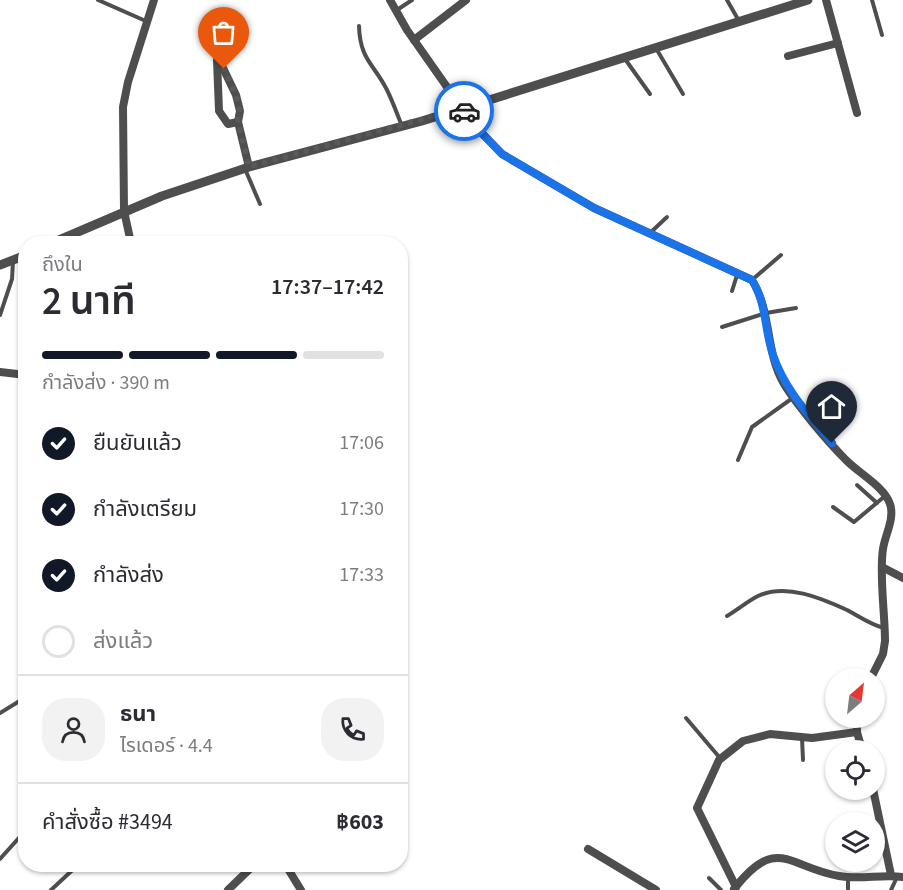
<!DOCTYPE html>
<html lang="th">
<head>
<meta charset="utf-8">
<style>
  :root { --surface:#fff; --page:#f2f2f3; --text:#2b2b33; --muted:#7c7c81; --line:#e1e1e2; --accent:#111827 }
  body { margin:0; font-family:"Source Sans 3","Noto Sans Thai",sans-serif; background:var(--page); color:var(--text); height:100vh; display:flex; flex-direction:column; font-size:22px; white-space:nowrap }
  * { box-sizing:border-box; margin:0 }
  p { font-size:20px; color:var(--muted) }
  .icon { flex:none; width:33px; height:33px; fill:none; stroke:currentColor; stroke-width:2; stroke-linecap:round; stroke-linejoin:round }
  .map { position:relative; flex:1; overflow:hidden }
  .panel { position:absolute; left:18px; top:236px; width:390px; height:636px; display:flex; flex-direction:column; background:var(--surface); border-radius:24px; box-shadow:0 2px 4px #0004 }
  .panel>* { flex:none }
  .needle { width:39px; rotate:28deg }
  .tools { position:absolute; left:825px; top:668px; display:grid; gap:12px }
  .tools a { display:grid; place-items:center; width:60px; height:60px; border-radius:50%; background:var(--surface); box-shadow:0 2px 4px #0004; font-size:30px }
  .pin { position:absolute; display:grid; place-items:center; width:51px; height:51px; color:#fff; margin:-62px -26px; border-radius:50% 50% 50% 0; rotate:-45deg; box-shadow:0 0 6px #0007 }
  .pin .icon { rotate:45deg }
  .courier { position:absolute; display:grid; place-items:center; width:60px; height:60px; margin:-30px; border:4px solid #1a73e8; border-radius:50%; background:#fff; color:#222; box-shadow:0 2px 8px #0007 }
  .overview em { font-style:normal; font-weight:600 }
  .overview div { display:flex; flex-direction:column-reverse }
  .overview { display:flex; align-items:center; justify-content:space-between; height:102px; padding:0 24px }
  h1 { font-size:39px; font-weight:600; line-height:45px }
  .bar { display:grid; grid-template-columns:repeat(4,1fr); gap:9px 6px; align-content:center; height:72px; padding:0 24px }
  .bar i { height:8px; border-radius:4px; background:var(--line) }
  .bar .selected { background:var(--accent) }
  .bar p { grid-column:span 4 }
  .line { display:flex; align-items:center; gap:15px; padding:0 24px; border-top:2px solid var(--line) }
  .line div { flex:1 }
  .round { display:grid; place-items:center; flex:none; width:63px; height:63px; border-radius:24px; background:var(--page) }
  ol { padding:0 24px; list-style:none }
  li { display:flex; align-items:center; gap:18px; height:66px }
  li p { margin-inline-start:auto }
  li .icon { padding:6px; border-radius:50%; background:var(--accent); color:#fff; stroke-width:4 }
  li:last-child { color:var(--muted) }
  li i { width:33px; height:33px; border:3px solid var(--line); border-radius:50% }
  .map>svg:first-child { display:block }
  .lines { fill:none; stroke-linecap:round; stroke-linejoin:round }
  .service { stroke:#4e4e4e; stroke-width:4 }
  .minor { stroke:#4e4e4e; stroke-width:8 }
  .tertiary { stroke:#4e4e4e; stroke-width:9 }
  .done { stroke:#595959; stroke-width:6; stroke-dasharray:0 10.8 }
  .route { stroke:#1a73e8; stroke-width:8 }
</style>
</head>
<body>
<div class="map">
<svg width="903" height="890" viewBox="0 0 903 890">
  <rect width="100%" height="100%" fill="#fff"/>
  <g class="lines">
    <!-- service -->
    <g class="service">
      <polyline points="98,0 148,22"/>
      <polyline points="727,0 739,21"/>
      <polyline points="872,0 882,35"/>
      <polyline points="397,10 412,0"/>
      <path d="M359 26C360 60 374 64 387 90 393 102 397 114 402 126"/>
      <polyline points="657,50 683,94"/>
      <polyline points="625,59 650,94"/>
      <polyline points="245,169 260,204"/>
      <polyline points="650,233 667,217"/>
      <polyline points="753,279 781,255"/>
      <polyline points="732,291 738,272"/>
      <polyline points="0,315 12,279 13,261"/>
      <polyline points="722,327 766,313 796,308"/>
      <polyline points="738,460 752,427 794,397"/>
      <polyline points="857,485 877,503"/>
      <polyline points="833,507 854,522 885,496"/>
      <path d="M727 616C737 610 748 601 758 596 786 583 821 598 847 610 860 617 871 625 884 628"/>
      <polyline points="0,713 26,697"/>
      <polyline points="686,718 720,758"/>
      <polyline points="802,738 803,760"/>
      <polyline points="0,859 26,830"/>
      <polyline points="709,878 721,890"/>
      <polyline points="51,890 79,864"/>
      <polyline points="848,890 848,878"/>
      <polyline points="891,890 897,877"/>
    </g>
    <!-- minor -->
    <g class="minor">
      <path d="M390 0 407 30 473 124 502 154 594 208 752 280C772 312 765 352 784 384 796 404 828 442 845 459 858 473 884 486 890 504 895 518 885 535 883 549 879 574 885 614 885 641L883 654 871 678"/>
      <polyline points="826,0 857,113"/>
      <polyline points="208,37 236,95 240,111 238,122 249,167"/>
      <polyline points="414,40 466,0"/>
      <polyline points="788,56 838,43"/>
      <polyline points="217,60 219,111 228,124 238,122"/>
      <polyline points="131,243 124,211 123,107 128,82 154,0"/>
      <polyline points="0,372 26,375"/>
      <polyline points="884,568 903,578"/>
      <polyline points="857,717 857,732 862,750"/>
      <polyline points="873,789 891,875"/>
      <polyline points="588,849 656,890"/>
      <polyline points="285,864 301,890"/>
      <polyline points="736,887 697,808 719,760 743,741 770,734 812,738 857,732"/>
      <path d="M734 889C777 834 788 867 839 876 860 880 882 874 903 877"/>
      <polyline points="228,890 255,864"/>
    </g>
    <!-- tertiary -->
    <g class="tertiary">
      <polyline points="52,243 162,196 249,167 422,121 808,0"/>
      <polyline points="0,265 26,255"/>
    </g>
  </g>
  <g class="lines">
    <!-- done -->
    <polyline class="done" points="224,69 236,95 240,111 238,122 249,167 463,108 464,111"/>
    <!-- route -->
    <path class="route" d="M464 111 473 124 502 154 594 208 752 280C767 304 764 329 773 355 785 390 809 415 832 443"/>
  </g>
</svg>
<div class="tools">
<a><svg class="needle" viewBox="-14 -14 28 28"><path d="M0-13l5 13h-10z" fill="#e53935"/><path d="M0 13l5-13h-10z" fill="#7c7c81"/></svg></a>
<a><svg class="icon" aria-label="locate" viewBox="0 0 24 24"><circle cx="12" cy="12" r="6"/><path d="M12 2v4M12 18v4M2 12h4M18 12h4"/></svg></a>
<a><svg class="icon" aria-label="layers" viewBox="0 0 24 24"><path d="M12 4l9 5-9 5-9-5zM3 14l9 5 9-5"/></svg></a>
</div>
<div class="pin" style="left:224px;top:69px;background:#ea580c"><svg class="icon" aria-label="bag" viewBox="0 0 24 24"><path d="M5 8h14l-1 12H6zM9 8a3 3 0 0 1 6 0"/></svg></div>
<div class="pin" style="left:832px;top:443px;background:#1f2937"><svg class="icon" aria-label="home" viewBox="0 0 24 24"><path d="M3 11l9-7 9 7M6 9v11h12V9"/></svg></div>
<div class="courier" style="left:464px;top:111px"><svg class="icon" aria-label="car" viewBox="0 0 24 24"><path d="M5 17H2v-5l4-1 3-4h7l3 4 3 1v5h-3M9 17h6M6 11h13"/><circle cx="7" cy="17" r="2"/><circle cx="17" cy="17" r="2"/></svg></div>
<section class="panel">
<div class="overview"><div><h1>2 นาที</h1><p>ถึงใน</p></div><em>17:37–17:42</em></div>
<div class="bar"><i class="selected"></i><i class="selected"></i><i class="selected"></i><i></i><p>กำลังส่ง · 390 m</p></div>
<ol>
<li><svg class="icon" aria-label="check" viewBox="0 0 24 24"><path d="M5 12l5 5 9-10"/></svg>ยืนยันแล้ว<p>17:06</p></li>
<li><svg class="icon" aria-label="check" viewBox="0 0 24 24"><path d="M5 12l5 5 9-10"/></svg>กำลังเตรียม<p>17:30</p></li>
<li><svg class="icon" aria-label="check" viewBox="0 0 24 24"><path d="M5 12l5 5 9-10"/></svg>กำลังส่ง<p>17:33</p></li>
<li><i></i>ส่งแล้ว</li>
</ol>
<div class="line" style="height:108px"><a class="round"><svg class="icon" aria-label="person" viewBox="0 0 24 24"><circle cx="12" cy="8" r="4"/><path d="M4 21q1-7 8-7t8 7"/></svg></a><div><b>ธนา</b><p>ไรเดอร์ · 4.4</p></div><a class="round"><svg class="icon" aria-label="phone" viewBox="0 0 24 24"><path d="M5 4h4l2 5-3 2q2 4 5 5l2-3 5 2v4C11 20 4 13 5 4z"/></svg></a></div>
<div class="line" style="height:78px"><div>คำสั่งซื้อ #3494</div><b>฿603</b></div>
</section>
</div>
</body>
</html>
